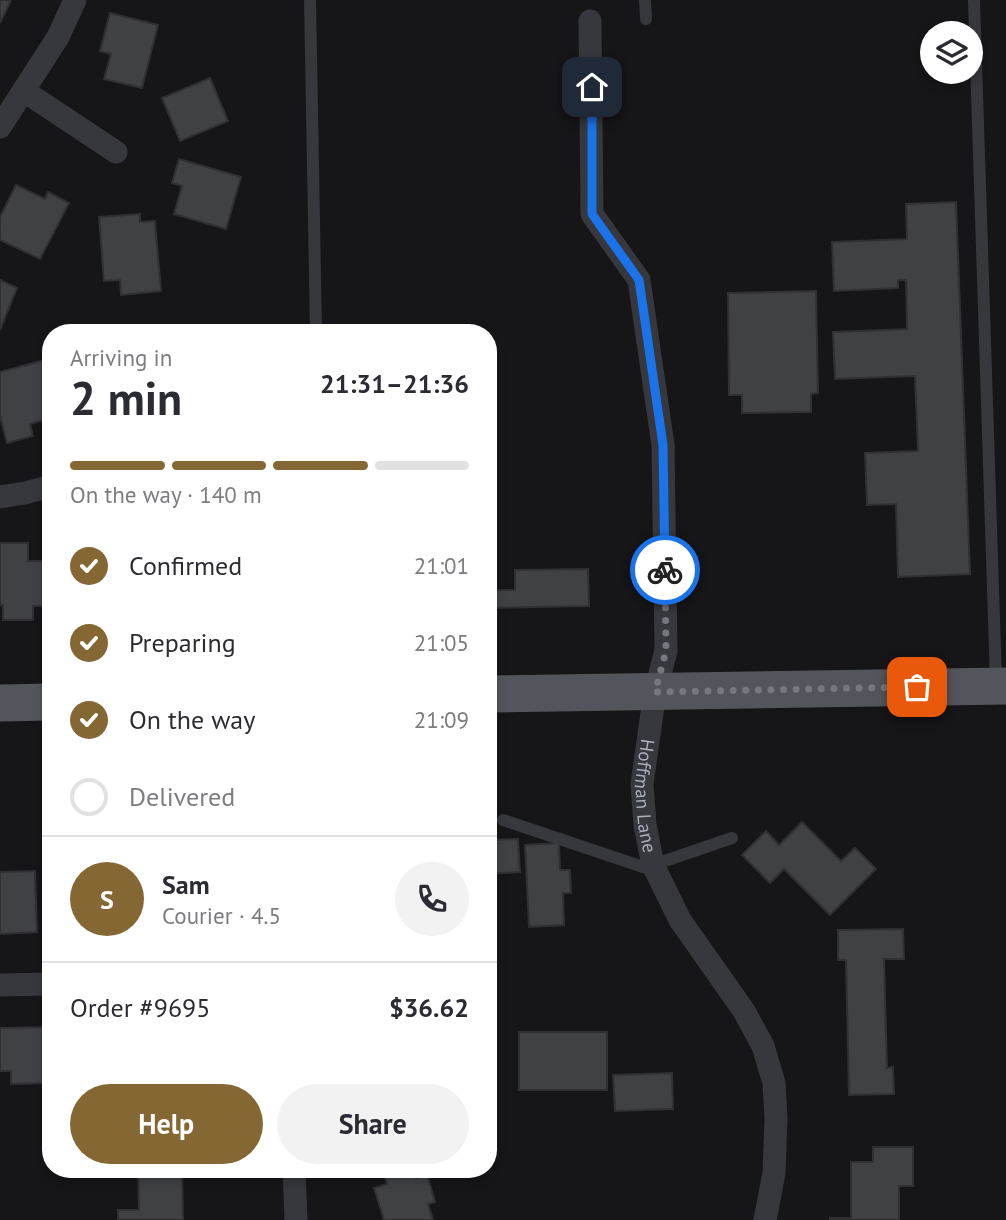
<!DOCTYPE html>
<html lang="en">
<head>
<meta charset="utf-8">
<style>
  :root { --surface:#fff; --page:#f2f2f3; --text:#2b2b33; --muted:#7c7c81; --line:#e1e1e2; --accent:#856733 }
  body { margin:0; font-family:"PT Sans",sans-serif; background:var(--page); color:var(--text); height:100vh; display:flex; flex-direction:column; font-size:26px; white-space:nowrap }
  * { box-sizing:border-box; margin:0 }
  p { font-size:23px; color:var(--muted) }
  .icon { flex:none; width:38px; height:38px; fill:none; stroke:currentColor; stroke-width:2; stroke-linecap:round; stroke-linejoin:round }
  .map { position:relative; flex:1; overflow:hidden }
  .details { position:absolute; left:42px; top:324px; width:455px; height:854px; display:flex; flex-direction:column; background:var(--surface); border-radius:28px; box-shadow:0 4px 10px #0003 }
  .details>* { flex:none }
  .tools { position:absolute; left:920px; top:21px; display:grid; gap:14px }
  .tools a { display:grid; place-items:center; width:63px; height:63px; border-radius:50%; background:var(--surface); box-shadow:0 4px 10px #0003; font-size:35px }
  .pin { position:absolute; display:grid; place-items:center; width:60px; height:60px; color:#fff; margin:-30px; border-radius:14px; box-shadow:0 4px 10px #0006 }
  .courier { position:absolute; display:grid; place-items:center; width:70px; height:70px; margin:-35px; border:5px solid #1a73e8; border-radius:50%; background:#fff; color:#222; box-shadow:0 2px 9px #0007 }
  .summary em { font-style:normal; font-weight:800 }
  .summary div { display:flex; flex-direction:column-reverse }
  .summary { display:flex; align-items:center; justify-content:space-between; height:119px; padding:0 28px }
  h1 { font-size:46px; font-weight:800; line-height:52px }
  .bar { display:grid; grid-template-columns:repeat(4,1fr); gap:10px 7px; align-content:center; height:84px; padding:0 28px }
  .bar i { height:9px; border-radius:5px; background:var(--line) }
  .bar .current { background:var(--accent) }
  .bar p { grid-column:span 4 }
  .line { display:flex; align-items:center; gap:18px; padding:0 28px; border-top:2px solid var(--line) }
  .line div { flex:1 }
  .round { display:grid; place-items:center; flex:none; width:74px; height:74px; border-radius:37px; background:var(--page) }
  ol { padding:0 28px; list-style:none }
  li { display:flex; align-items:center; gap:21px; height:77px }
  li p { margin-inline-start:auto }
  li .icon { padding:7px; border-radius:50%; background:var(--accent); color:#fff; stroke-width:4 }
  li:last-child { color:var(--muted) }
  li i { width:38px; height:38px; border:4px solid var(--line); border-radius:50% }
  .cta { display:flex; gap:14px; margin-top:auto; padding:14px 28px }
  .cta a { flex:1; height:80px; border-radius:42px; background:var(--accent); color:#fff; font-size:28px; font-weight:800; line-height:80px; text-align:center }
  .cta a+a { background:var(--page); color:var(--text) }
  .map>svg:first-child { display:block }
  .building { fill:#404145; stroke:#303034; stroke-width:2 }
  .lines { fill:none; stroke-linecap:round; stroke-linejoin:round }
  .lane { stroke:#37383d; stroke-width:12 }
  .street { stroke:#37383d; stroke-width:23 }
  .primary { stroke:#53555c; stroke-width:37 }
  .done { stroke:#757880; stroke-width:7; stroke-dasharray:0 12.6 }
  .route { stroke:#1a73e8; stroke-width:9 }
  .labels { text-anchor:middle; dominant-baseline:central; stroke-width:5; stroke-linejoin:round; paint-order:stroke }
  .street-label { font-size:19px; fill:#a8adb8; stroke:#111113 }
</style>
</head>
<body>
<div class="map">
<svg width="1006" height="1220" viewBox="0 0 1006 1220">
  <rect width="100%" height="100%" fill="#161618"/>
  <!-- building -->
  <g class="building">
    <polygon points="0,0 11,0 0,23"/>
    <polygon points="110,13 158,25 142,88 104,79 111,54 100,51"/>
    <polygon points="210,78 228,121 180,141 162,98"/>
    <polygon points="179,159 241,177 226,229 174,214 182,186 172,183"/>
    <polygon points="16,185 45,199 48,192 69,203 40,259 0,240 0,217"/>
    <polygon points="956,202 970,574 898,577 896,504 867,505 865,453 918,451 915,376 835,379 833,332 907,329 906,280 898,280 898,288 834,291 832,242 907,239 906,204"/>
    <polygon points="140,214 140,222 155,221 161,291 121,295 120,280 104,281 99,217"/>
    <polygon points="0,280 17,288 0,330"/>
    <polygon points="816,291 818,393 811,394 811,412 742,413 742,395 729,395 728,293"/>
    <polygon points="48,359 51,370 51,380 48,381 51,391 51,418 30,424 33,436 7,443 0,416 0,372"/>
    <polygon points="488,541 493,541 494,590 515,590 515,570 588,569 589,606 488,608"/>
    <polygon points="0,543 28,543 28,561 51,561 51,606 33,606 33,620 3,620 3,605 0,605"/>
    <polygon points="802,822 841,861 855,848 876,869 830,915 784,869 770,883 742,855 766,831 779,845"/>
    <polygon points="518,839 520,872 488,874 488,840"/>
    <polygon points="559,843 560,870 570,870 571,893 563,893 564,925 529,927 525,845"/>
    <polygon points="35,871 37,932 0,934 0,872"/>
    <polygon points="903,929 904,959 884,959 887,1068 893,1067 894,1094 849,1095 846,960 838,960 838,930"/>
    <polygon points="51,1027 51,1083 11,1084 11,1071 0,1071 0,1028"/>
    <rect x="519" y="1032" width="88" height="58"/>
    <polygon points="672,1073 673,1109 615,1111 613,1075"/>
    <polygon points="873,1147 913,1147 913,1186 899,1186 899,1220 830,1220 830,1218 851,1218 851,1162 873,1162"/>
    <polygon points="138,1169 182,1169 183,1220 118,1220 118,1210 139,1210"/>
    <polygon points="382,1169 413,1169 416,1178 427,1174 435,1202 428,1204 433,1220 384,1220 374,1188 387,1184"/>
  </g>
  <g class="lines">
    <!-- lane -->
    <g class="lane">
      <polyline points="310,0 316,332"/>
      <polyline points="645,0 646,19"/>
      <polyline points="974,0 996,682"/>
      <polyline points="503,820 655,871"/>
      <polyline points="653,865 732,838"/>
    </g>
    <!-- street -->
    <g class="street">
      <path id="s1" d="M590 21 592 214 639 280 663 445 666 651 655 692 642 784 645 825 653 865 680 920 744 1011 763 1046 774 1083 776 1119 774 1173 765 1220"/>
      <polyline points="24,91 116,152"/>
      <polyline points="0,127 58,37 75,0"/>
      <polyline points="0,497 25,493 51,486"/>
      <polyline points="0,985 51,984"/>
      <polyline points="294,1169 296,1220"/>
    </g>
    <!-- primary -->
    <g class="primary">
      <polyline points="488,694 1006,686"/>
      <polyline points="0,703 51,702"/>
    </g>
  </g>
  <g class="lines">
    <!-- done -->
    <polyline class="done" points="665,570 666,651 655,692 917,687"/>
    <!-- route -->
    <polyline class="route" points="592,87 592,214 639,280 663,445 665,570"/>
  </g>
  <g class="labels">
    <!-- street labels -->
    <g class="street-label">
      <text stroke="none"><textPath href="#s1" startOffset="794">Hoffman Lane</textPath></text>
    </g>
  </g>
</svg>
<div class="tools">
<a><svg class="icon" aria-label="layers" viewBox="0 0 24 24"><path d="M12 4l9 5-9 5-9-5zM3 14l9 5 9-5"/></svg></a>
</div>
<div class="pin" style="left:917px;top:687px;background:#ea580c"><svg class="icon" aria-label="bag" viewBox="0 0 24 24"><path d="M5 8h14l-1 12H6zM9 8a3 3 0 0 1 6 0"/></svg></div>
<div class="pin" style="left:592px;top:87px;background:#1f2937"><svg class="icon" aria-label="home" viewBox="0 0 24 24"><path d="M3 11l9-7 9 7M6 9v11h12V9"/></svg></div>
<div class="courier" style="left:665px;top:570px"><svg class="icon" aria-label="bike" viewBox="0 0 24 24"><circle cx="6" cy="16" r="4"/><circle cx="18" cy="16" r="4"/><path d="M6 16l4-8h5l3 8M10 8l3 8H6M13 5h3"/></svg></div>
<section class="details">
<div class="summary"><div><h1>2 min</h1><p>Arriving in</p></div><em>21:31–21:36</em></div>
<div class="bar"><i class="current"></i><i class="current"></i><i class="current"></i><i></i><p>On the way · 140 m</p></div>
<ol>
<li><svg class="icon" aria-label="check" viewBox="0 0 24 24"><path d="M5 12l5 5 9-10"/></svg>Confirmed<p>21:01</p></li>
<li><svg class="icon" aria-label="check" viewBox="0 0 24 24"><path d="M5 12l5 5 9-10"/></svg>Preparing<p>21:05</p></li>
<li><svg class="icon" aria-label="check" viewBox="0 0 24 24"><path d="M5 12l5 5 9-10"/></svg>On the way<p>21:09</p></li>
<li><i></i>Delivered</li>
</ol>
<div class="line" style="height:126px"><b class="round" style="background:var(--accent);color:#fff">S</b><div><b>Sam</b><p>Courier · 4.5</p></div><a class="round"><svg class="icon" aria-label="phone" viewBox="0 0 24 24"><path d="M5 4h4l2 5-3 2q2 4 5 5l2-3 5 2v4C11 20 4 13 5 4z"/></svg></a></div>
<div class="line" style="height:91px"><div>Order #9695</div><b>$36.62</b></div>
<div class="cta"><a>Help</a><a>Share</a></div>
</section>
</div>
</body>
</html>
